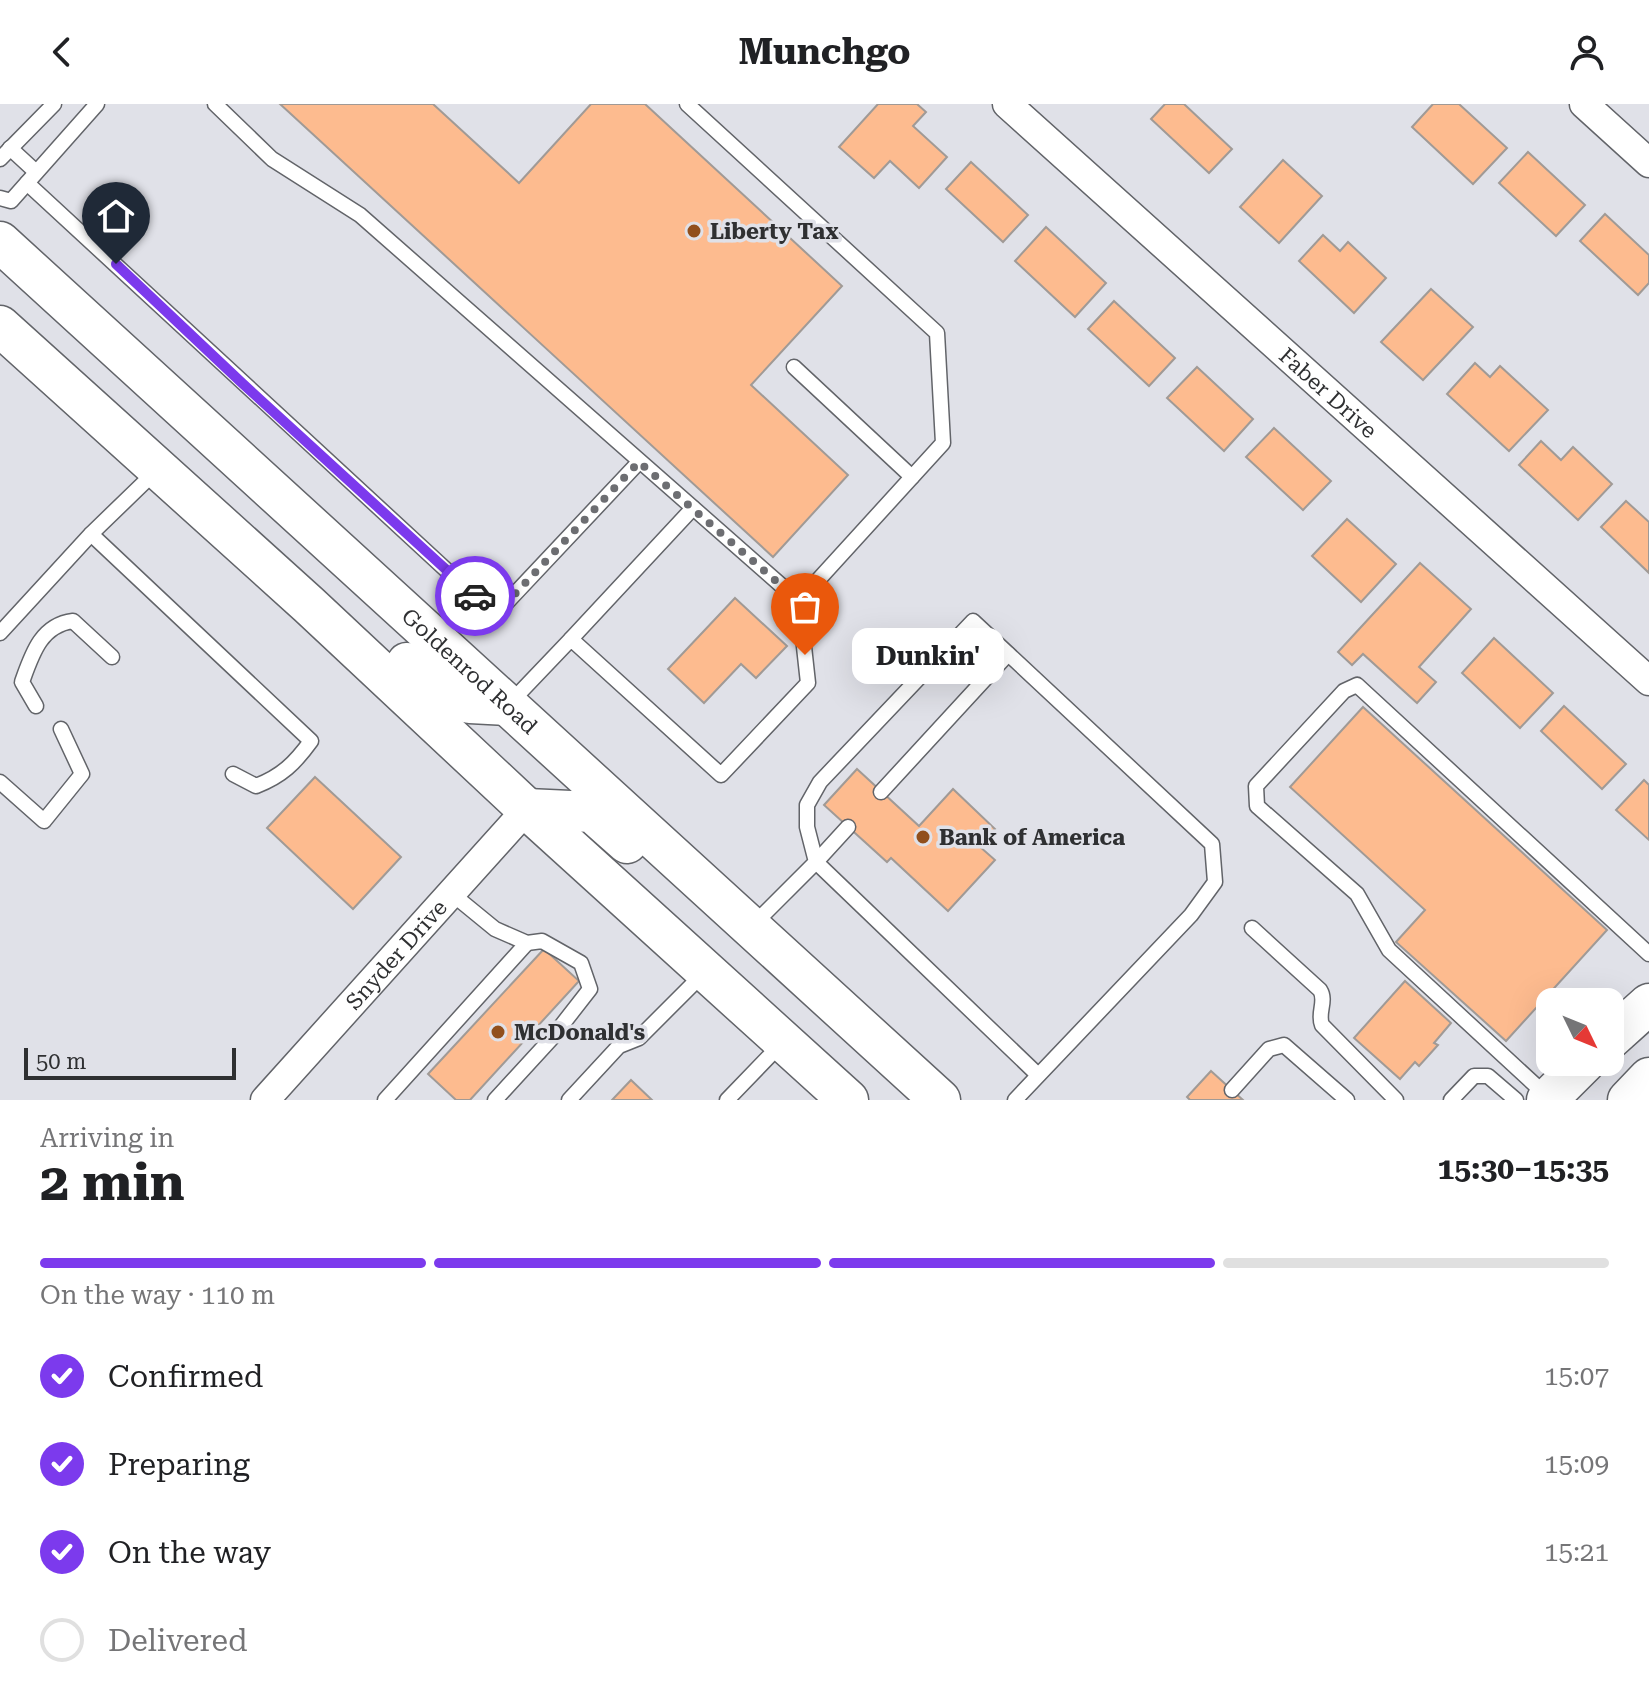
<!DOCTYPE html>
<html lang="en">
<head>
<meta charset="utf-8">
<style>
  :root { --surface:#fff; --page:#f6f6f6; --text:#202124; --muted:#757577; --line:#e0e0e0; --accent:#7c3aed }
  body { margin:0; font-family:"Roboto Serif",serif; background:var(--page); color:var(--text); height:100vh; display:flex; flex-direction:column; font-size:30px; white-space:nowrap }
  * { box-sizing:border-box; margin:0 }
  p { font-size:26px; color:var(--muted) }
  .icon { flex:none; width:44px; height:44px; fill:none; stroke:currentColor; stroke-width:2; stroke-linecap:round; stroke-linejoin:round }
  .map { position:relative; height:996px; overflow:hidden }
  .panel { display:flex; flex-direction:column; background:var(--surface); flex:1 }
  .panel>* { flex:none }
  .needle { width:52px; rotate:133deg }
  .controls { position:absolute; left:1536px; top:884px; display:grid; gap:16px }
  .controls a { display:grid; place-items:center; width:88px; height:88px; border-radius:16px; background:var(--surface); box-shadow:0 8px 32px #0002; font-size:40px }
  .scale { position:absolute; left:24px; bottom:20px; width:212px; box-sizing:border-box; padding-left:8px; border:4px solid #2f3032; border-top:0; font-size:22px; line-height:28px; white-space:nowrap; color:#2f3032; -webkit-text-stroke:6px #e0e1e8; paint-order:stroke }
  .pin { position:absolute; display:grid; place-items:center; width:68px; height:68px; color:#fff; margin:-82px -34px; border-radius:50% 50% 50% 0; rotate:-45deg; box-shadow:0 0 8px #0007 }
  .pin .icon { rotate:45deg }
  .courier { position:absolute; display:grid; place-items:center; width:80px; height:80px; margin:-40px; border:6px solid #7c3aed; border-radius:50%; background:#fff; color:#222; box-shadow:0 2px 10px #0007 }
  .bubble { position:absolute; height:56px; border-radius:16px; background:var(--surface); box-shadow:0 8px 32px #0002; font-size:26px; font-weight:700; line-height:56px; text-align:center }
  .summary em { font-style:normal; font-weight:700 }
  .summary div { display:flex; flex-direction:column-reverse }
  .summary { display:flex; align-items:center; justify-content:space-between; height:136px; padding:0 40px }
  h1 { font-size:52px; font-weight:700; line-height:60px }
  .bar { display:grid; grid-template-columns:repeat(4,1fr); gap:12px 8px; align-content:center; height:96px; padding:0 40px }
  .bar i { height:10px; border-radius:6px; background:var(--line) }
  .bar .current { background:var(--accent) }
  .bar p { grid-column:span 4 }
  ol { padding:0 40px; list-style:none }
  li { display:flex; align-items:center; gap:24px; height:88px }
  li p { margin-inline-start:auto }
  li .icon { padding:8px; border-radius:50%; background:var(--accent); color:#fff; stroke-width:4 }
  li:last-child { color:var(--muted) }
  li i { width:44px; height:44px; border:4px solid var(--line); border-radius:50% }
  header { display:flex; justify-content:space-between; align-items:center; height:104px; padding:0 40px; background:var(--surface); font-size:36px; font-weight:700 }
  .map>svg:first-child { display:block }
  .building { fill:#fdbb8f; stroke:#a09a96; stroke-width:2 }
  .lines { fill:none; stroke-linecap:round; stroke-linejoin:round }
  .lane-casing { stroke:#626469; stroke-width:17 }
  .street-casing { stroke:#626469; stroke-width:31 }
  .secondary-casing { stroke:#626469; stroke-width:43 }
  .lane { stroke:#fff; stroke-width:14 }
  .street { stroke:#fff; stroke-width:28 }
  .secondary { stroke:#fff; stroke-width:40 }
  .done { stroke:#6d6e72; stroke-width:8; stroke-dasharray:0 14.4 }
  .route { stroke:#7c3aed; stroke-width:10 }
  .poi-dot { fill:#914f1c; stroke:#e0e1e8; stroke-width:3 }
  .labels { text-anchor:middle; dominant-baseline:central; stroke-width:7; stroke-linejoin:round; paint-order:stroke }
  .poi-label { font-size:22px; font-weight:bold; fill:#2f3032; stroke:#e0e1e8; text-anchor:start }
  .street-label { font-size:22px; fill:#2f3032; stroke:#e0e1e8 }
</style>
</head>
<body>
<header><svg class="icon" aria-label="back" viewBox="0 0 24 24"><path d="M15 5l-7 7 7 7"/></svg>Munchgo<svg class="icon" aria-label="person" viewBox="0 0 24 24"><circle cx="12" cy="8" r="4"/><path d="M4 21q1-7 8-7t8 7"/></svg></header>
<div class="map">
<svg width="1649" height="996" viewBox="0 0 1649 996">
  <rect width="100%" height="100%" fill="#e0e1e8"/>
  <!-- building -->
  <g class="building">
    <polygon points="280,0 433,0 519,79 591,0 645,0 842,182 751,281 848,371 773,453"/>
    <polygon points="878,0 917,0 926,8 913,22 947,53 919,84 890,57 874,74 839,43"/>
    <polygon points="1165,0 1184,0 1232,45 1209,69 1151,15"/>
    <polygon points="1433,0 1459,0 1507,44 1473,80 1412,23"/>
    <polygon points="1528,48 1585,101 1556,132 1499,79"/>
    <polygon points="1283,56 1322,92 1279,139 1240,103"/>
    <polygon points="971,58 1028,111 1003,138 946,85"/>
    <polygon points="1605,110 1649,151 1649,179 1638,191 1580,137"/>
    <polygon points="1046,123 1106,179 1075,213 1015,157"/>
    <polygon points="1323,131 1340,147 1348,138 1386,174 1354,209 1299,157"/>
    <polygon points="1431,185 1473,223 1423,276 1381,238"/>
    <polygon points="1114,197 1175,254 1149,282 1088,225"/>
    <polygon points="1475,259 1490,273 1500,262 1548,306 1509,347 1447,290"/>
    <polygon points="1197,263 1253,315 1224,347 1167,294"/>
    <polygon points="1274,324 1331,377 1303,406 1246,353"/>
    <polygon points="1541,337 1561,356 1573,343 1612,380 1578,416 1519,361"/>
    <polygon points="1626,397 1649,418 1649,469 1601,423"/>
    <polygon points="1347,415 1396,460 1361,498 1312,452"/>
    <polygon points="1420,459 1471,505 1419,563 1436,578 1417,599 1363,550 1352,561 1338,548"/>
    <polygon points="735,494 787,542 756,574 741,560 704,599 668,565"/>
    <polygon points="1494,534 1553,589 1520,624 1462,569"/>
    <polygon points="1564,602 1626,660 1602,685 1541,627"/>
    <polygon points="1363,603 1607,826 1506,937 1396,838 1425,806 1290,683"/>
    <polygon points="857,665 919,722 953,685 995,725 979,742 995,756 948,807 891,754 887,758 824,701"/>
    <polygon points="315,673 401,753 353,805 267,724"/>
    <polygon points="1644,676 1649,681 1649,736 1616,706"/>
    <polygon points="544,845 579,877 470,996 456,996 428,970"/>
    <polygon points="1405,877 1451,919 1434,939 1438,941 1419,962 1415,958 1400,975 1354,934"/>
    <polygon points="1211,967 1243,996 1190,996 1187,993"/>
    <polygon points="631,976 652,996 612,996"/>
  </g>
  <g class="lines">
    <defs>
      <g id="lane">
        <polyline points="215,0 272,55 360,111 799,497"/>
        <polyline points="10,44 36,68"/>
        <polyline points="0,55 54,0"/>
        <polyline points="27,79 495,511 639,358"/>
        <polyline points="0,94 11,97 97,0"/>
        <polyline points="794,263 912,373"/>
        <path d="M91 430 311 637C295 659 282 672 256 682L233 670"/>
        <polyline points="0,529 91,430 155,368"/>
        <polyline points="571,535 693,404"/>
        <polyline points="509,600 571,535 721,671 808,579 799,497 943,339 937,229 687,0"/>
        <path d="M36 602 22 578C32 550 41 521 73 517L112 553"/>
        <polyline points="0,678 44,717 82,670 61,625"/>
        <polyline points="881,688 1008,550"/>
        <polyline points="848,723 816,758 1038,971"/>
        <polyline points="451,789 495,825 527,839 542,837 581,859 590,885 551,935 495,996"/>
        <polyline points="751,823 816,758 807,723 807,701 820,678 973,517 1212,740 1215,778 1191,811 1015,996"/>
        <path d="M1252 824 1320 886C1327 897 1317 909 1322 921L1396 996"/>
        <polyline points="1232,986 1269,945 1284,941 1347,996"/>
        <polyline points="1546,991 1389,846 1357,790 1257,702 1256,682 1344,587 1357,581 1649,850"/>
        <polyline points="385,996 527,839"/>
        <polyline points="569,996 619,942 639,934 703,870"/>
        <polyline points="727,996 782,939"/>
        <polyline points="1451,996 1474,972 1488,972 1516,996"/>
      </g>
      <g id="street">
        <path id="s1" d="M1007 0 1649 577"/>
        <polyline points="1584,0 1649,59"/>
        <path id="s2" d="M265 996 527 705"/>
      </g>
      <g id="secondary">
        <path id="s3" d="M0 138 940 996"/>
        <polyline points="0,222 309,501 527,705 848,996"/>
        <polyline points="407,559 445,593 470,599 508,601"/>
        <polyline points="527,705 592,708 627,739"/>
        <polyline points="1610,935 1649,900"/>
        <polyline points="1547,996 1585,958"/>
        <polyline points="1628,996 1649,974"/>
      </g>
    </defs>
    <!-- lane casing -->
    <use href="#lane" class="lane-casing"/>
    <!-- street casing -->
    <use href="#street" class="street-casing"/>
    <!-- secondary casing -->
    <use href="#secondary" class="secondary-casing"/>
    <!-- lane -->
    <use href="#lane" class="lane"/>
    <!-- street -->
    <use href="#street" class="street"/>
    <!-- secondary -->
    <use href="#secondary" class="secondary"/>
  </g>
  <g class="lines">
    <!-- done -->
    <polyline class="done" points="475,492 495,511 639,358 799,497 805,551"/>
    <!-- route -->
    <polyline class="route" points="116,160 242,279 475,492"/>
  </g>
  <!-- markers -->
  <g class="poi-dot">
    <circle cx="694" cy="127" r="8"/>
    <circle cx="923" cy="733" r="8"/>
    <circle cx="498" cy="928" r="8"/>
  </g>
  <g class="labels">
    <!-- poi labels -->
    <g class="poi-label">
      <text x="710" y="127">Liberty Tax</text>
      <text x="939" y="733">Bank of America</text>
      <text x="514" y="928">McDonald's</text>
    </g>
    <!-- street labels -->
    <g class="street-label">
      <text stroke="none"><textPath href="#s1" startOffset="432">Faber Drive</textPath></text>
      <text stroke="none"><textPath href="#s3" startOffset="636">Goldenrod Road</textPath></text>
      <text stroke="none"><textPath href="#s2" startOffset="196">Snyder Drive</textPath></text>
    </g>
  </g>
</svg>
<div class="controls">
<a><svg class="needle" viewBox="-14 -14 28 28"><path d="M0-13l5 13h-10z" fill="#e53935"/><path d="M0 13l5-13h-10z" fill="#757577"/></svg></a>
</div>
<div class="scale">50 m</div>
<div class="pin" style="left:805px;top:551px;background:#ea580c"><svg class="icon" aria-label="bag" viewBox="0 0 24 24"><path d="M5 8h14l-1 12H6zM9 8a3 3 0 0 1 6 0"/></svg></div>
<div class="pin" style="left:116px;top:160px;background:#1f2937"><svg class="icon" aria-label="home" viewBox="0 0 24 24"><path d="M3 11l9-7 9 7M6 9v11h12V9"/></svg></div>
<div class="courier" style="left:475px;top:492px"><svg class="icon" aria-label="car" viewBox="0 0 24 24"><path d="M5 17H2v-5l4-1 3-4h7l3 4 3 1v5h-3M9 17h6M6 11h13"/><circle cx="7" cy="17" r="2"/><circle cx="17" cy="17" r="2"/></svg></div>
<div class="bubble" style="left:852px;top:524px;width:152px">Dunkin'</div>
</div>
<section class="panel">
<div class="summary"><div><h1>2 min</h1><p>Arriving in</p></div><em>15:30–15:35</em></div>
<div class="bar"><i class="current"></i><i class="current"></i><i class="current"></i><i></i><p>On the way · 110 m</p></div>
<ol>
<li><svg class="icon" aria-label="check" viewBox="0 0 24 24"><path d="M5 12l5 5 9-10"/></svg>Confirmed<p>15:07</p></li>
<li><svg class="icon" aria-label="check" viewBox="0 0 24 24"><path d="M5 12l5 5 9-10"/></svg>Preparing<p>15:09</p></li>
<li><svg class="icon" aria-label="check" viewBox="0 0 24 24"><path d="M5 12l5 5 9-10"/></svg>On the way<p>15:21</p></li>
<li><i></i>Delivered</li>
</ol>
</section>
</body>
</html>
